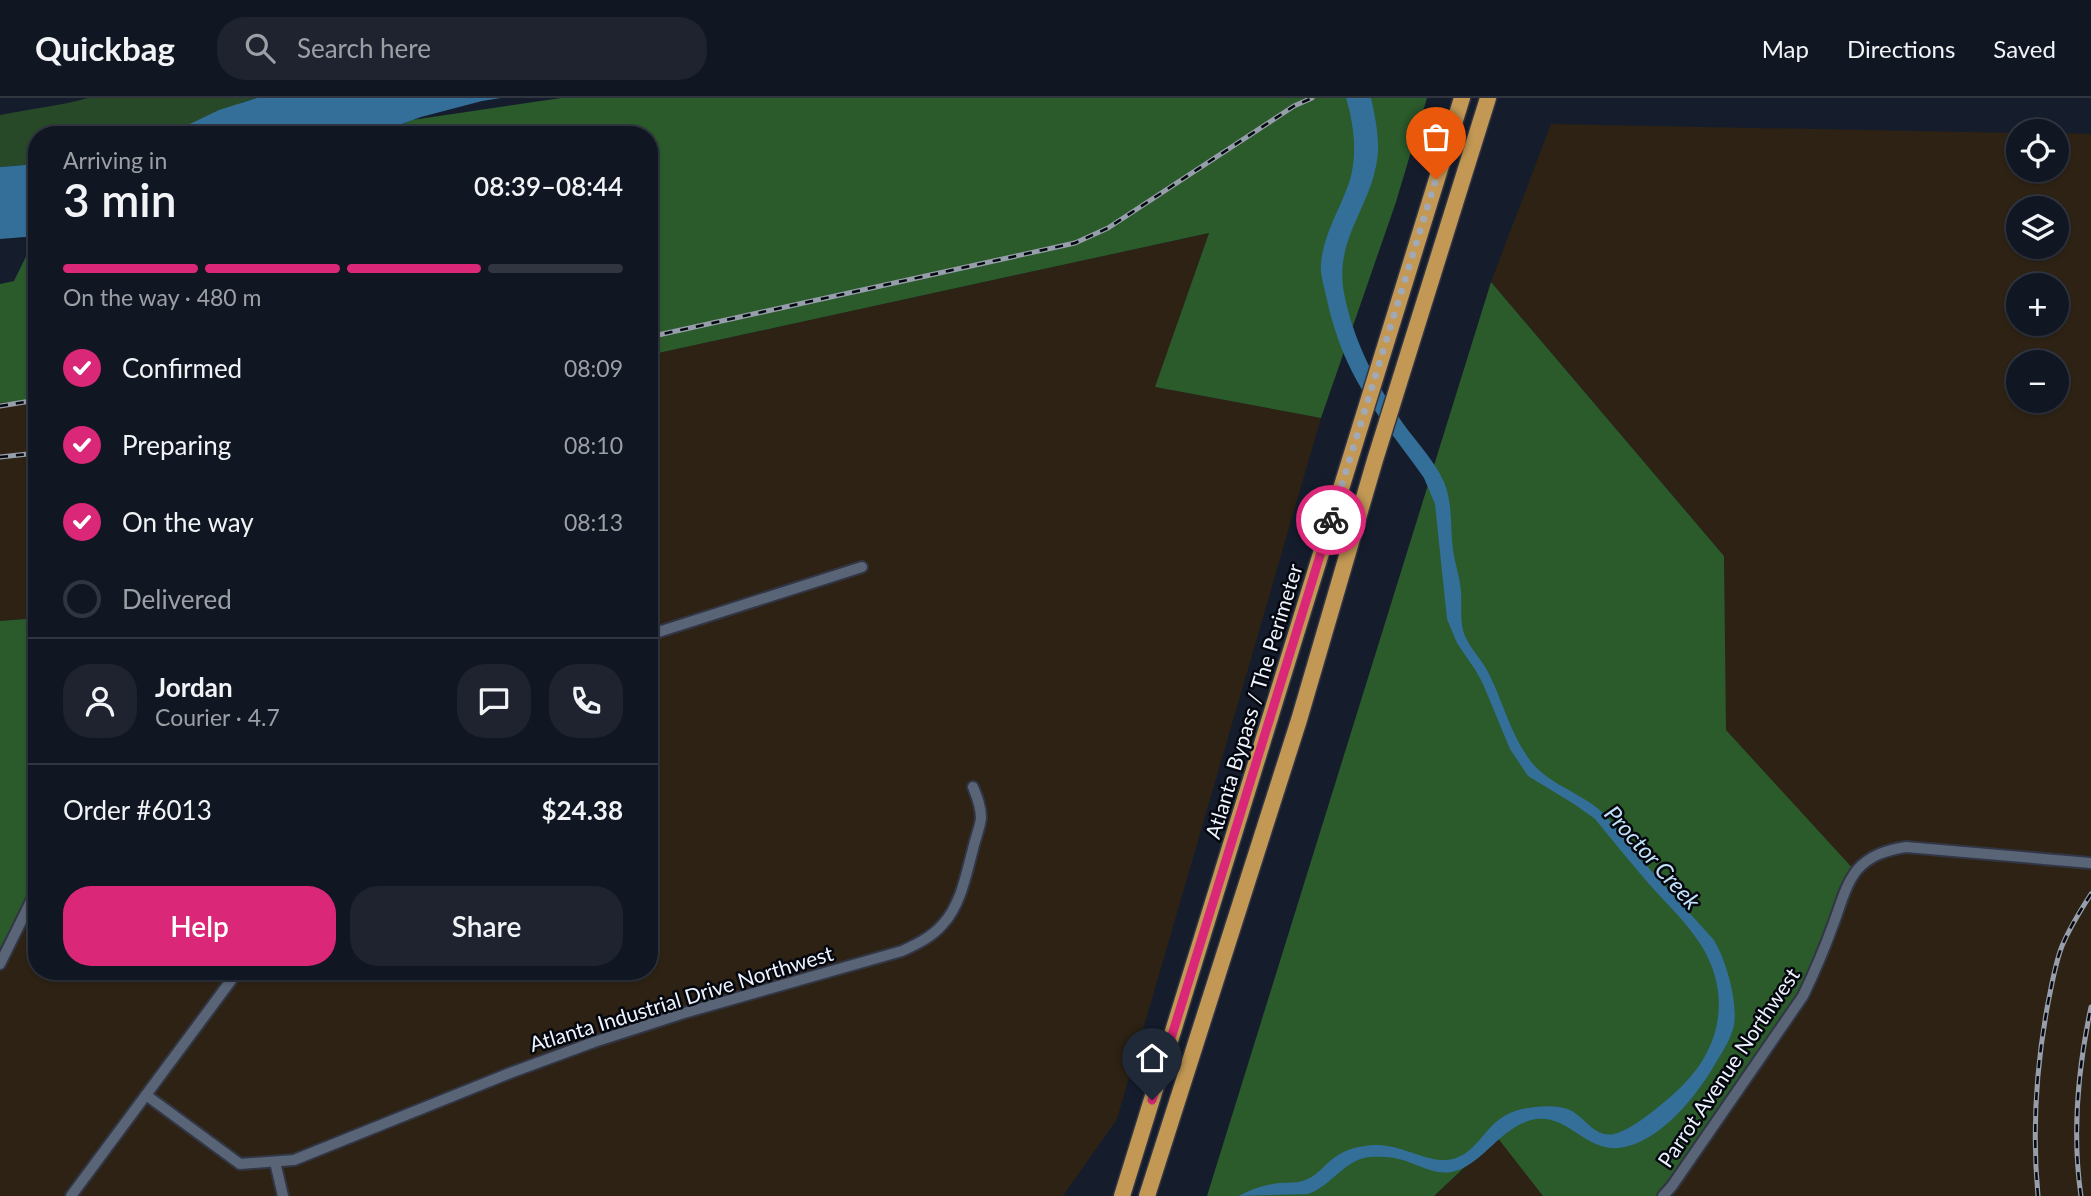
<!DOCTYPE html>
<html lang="en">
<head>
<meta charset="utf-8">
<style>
  :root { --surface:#101622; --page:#1e232f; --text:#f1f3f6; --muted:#9c9fa5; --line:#303540; --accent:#db2777 }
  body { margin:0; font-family:Lato,sans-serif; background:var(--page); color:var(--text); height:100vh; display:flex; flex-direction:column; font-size:26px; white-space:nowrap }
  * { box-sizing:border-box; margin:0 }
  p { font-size:23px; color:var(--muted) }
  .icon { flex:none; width:38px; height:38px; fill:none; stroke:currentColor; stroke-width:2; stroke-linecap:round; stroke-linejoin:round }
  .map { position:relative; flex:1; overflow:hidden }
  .drawer { position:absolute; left:28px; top:28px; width:630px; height:854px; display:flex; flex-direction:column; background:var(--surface); border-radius:28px; box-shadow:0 2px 5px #0004,0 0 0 2px var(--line) }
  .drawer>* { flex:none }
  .controls { position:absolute; left:2006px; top:21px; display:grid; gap:14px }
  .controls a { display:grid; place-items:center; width:63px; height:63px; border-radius:50%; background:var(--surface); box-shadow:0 2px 5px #0004,0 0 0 2px var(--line); font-size:35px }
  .pin { position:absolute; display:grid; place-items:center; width:60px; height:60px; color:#fff; margin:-72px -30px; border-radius:50% 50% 50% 0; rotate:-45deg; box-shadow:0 0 7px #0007 }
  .pin .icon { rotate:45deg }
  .courier { position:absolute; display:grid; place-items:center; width:70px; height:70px; margin:-35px; border:5px solid #db2777; border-radius:50%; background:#fff; color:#222; box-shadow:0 2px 9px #0007 }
  .head em { font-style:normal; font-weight:600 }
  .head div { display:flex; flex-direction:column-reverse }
  .head { display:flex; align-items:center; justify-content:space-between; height:119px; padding:0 35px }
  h1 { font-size:46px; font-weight:600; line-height:52px }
  .bar { display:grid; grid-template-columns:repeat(4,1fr); gap:10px 7px; align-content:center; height:84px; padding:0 35px }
  .bar i { height:9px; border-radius:5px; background:var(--line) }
  .bar .on { background:var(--accent) }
  .bar p { grid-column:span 4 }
  .line { display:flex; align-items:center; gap:18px; padding:0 35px; border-top:2px solid var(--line) }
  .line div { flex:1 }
  .round { display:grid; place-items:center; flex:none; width:74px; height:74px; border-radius:28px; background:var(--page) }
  ol { padding:0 35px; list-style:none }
  li { display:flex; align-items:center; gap:21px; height:77px }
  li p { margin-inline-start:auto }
  li .icon { padding:7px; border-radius:50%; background:var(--accent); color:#fff; stroke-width:4 }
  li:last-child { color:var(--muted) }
  li i { width:38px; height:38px; border:4px solid var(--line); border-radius:50% }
  .action { display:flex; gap:14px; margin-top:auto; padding:14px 35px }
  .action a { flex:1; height:80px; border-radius:28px; background:var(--accent); color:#fff; font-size:28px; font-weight:600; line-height:80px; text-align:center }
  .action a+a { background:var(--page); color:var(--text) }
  header { display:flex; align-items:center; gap:42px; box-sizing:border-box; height:98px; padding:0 35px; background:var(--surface); border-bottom:2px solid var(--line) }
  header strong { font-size:33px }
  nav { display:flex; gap:38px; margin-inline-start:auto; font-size:24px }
  .search { width:490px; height:63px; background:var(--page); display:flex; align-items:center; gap:18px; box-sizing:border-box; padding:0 24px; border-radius:28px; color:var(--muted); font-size:26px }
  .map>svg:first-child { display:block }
  .industrial { fill:#2d2214; fill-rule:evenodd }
  .green { fill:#284928 }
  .forest { fill:#2b5a2b }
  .water { fill:#346f99 }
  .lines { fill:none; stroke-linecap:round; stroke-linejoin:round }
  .minor-casing { stroke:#323644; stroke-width:14 }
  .highway-casing { stroke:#323644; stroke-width:19 }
  .minor { stroke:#596477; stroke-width:10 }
  .highway { stroke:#c29854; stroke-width:16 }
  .rail-casing { stroke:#979eab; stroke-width:5 }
  .rail { stroke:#05070e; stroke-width:2.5; stroke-dasharray:8; stroke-linecap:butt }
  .done { stroke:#a1a8b6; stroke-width:7; stroke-dasharray:0 12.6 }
  .route { stroke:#db2777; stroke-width:9 }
  .labels { text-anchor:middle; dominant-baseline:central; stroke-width:5; stroke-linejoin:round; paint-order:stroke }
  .street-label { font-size:21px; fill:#edf3ff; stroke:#05070e }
  .water-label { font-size:23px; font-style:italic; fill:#c2e2fb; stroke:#05070e }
</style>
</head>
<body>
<header>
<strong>Quickbag</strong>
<div class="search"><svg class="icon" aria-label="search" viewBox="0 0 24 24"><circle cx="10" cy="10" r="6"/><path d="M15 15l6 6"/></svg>Search here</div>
<nav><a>Map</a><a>Directions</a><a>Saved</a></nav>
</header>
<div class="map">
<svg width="2091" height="1098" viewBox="0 0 2091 1098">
  <rect width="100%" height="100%" fill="#151d2d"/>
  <!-- industrial -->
  <g class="industrial">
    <path d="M1551 26 2018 35V72H2056V35L2091 36V1098H1661L1768 960 1857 775 1725 632 1724 458 1491 184ZM2018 110H2056V149H2018ZM2018 187H2056V226H2018ZM2018 264H2056V303H2018Z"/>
    <polygon points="1209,135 1156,289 1321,320 1117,1021 1063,1098 0,1098 0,860 37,783 37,873 649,873 649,257"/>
    <polygon points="37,303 37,520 0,523 0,305"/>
    <polygon points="1498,1039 1543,1098 1434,1098"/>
  </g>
  <!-- green -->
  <path class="green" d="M88 0H257L243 4 167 37H37V66L0 69V17C29 11 60 8 88 0Z"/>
  <!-- forest -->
  <g class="forest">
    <polygon points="561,0 1427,0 1396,104 1321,320 1155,289 1209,135 649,257 649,37 378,37 412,22"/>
    <polygon points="37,136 37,303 0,305 0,186 14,183"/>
    <polygon points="1491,184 1724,458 1726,632 1857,775 1768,960 1661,1098 1543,1098 1497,1039 1434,1098 1207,1098"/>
    <polygon points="37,520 37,783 0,860 0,523"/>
  </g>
  <!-- water -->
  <g class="water">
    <polygon points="257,0 501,0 482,3 421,19 372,37 167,37 219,12"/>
    <path d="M1346 0H1371C1376 23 1381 45 1376 68 1368 111 1337 141 1343 189 1350 233 1371 277 1396 315 1410 338 1433 359 1444 384 1453 405 1450 430 1453 452 1455 466 1460 479 1461 494 1462 509 1459 526 1466 540 1472 553 1483 563 1489 576 1504 606 1511 639 1533 666 1551 687 1581 695 1602 714 1618 730 1630 750 1646 767 1668 792 1691 816 1713 841 1726 860 1738 905 1734 927 1731 940 1725 950 1718 961 1699 995 1661 1045 1619 1050 1584 1053 1566 1013 1531 1022 1499 1031 1482 1067 1452 1074 1437 1077 1420 1068 1406 1063 1395 1059 1382 1058 1370 1059 1343 1062 1332 1088 1308 1096L1239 1098C1252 1091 1264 1087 1279 1085 1288 1084 1296 1086 1305 1082 1315 1079 1322 1070 1330 1063 1343 1052 1357 1048 1374 1047 1402 1045 1432 1069 1456 1060 1482 1051 1486 1019 1522 1011 1535 1008 1552 1007 1564 1010 1583 1014 1593 1041 1614 1036 1633 1032 1669 1001 1683 987 1722 948 1731 895 1701 847 1687 825 1667 806 1649 786 1631 765 1613 743 1595 721L1574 706 1528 678 1510 651 1483 586 1476 573 1457 545 1447 521 1435 406 1424 380C1402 348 1375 317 1357 283 1343 258 1333 230 1327 202 1325 191 1320 178 1321 166 1323 137 1340 111 1349 85 1358 57 1354 27 1346 0Z"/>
    <polygon points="37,66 37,138 0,141 0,69"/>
  </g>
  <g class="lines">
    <defs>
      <g id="minor">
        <polyline points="649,537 862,469"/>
        <polyline points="0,866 37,791"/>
        <path d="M146 997 240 1066 294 1062 510 975 594 944 684 915 902 853C917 846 932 839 943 826 961 806 966 777 973 751 975 741 980 730 981 720 981 708 977 699 973 689"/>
        <polyline points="275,1064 283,1098"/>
        <polyline points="71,1098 238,873"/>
        <path d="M1663 1098 1672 1088 1803 898C1814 875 1824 852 1833 827 1840 809 1845 787 1857 772 1870 757 1887 752 1906 749L2091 765"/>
      </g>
      <g id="highway">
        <polyline points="1122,1098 1462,0"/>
        <polyline points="1147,1098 1299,622 1375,362 1488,0"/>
      </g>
    </defs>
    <!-- minor casing -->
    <use href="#minor" class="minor-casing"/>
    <!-- highway casing -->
    <use href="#highway" class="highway-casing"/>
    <!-- minor -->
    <use href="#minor" class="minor"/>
    <!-- highway -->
    <use href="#highway" class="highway"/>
    <defs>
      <g id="rail">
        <polyline points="649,239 1075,145 1108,130 1294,8 1312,0"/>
        <polyline points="0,308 37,302"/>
        <polyline points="0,359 37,355"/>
        <path d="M2038 1098C2032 1033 2036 969 2048 905 2052 886 2055 866 2062 848 2070 829 2080 813 2091 796"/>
        <path d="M2081 1098C2072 1036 2078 970 2091 909"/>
      </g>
    </defs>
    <!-- rail casing -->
    <use href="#rail" class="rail-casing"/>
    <!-- rail -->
    <use href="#rail" class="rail"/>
  </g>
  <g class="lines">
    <!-- done -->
    <polyline class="done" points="1331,422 1436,81"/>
    <!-- route -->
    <polyline class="route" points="1152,1002 1331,422"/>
  </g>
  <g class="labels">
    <!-- street labels -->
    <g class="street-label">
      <text transform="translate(1253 603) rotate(-73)">Atlanta Bypass / The Perimeter</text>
      <text transform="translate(681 900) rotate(-17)">Atlanta Industrial Drive Northwest</text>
      <text transform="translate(1728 969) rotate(-56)">Parrot Avenue Northwest</text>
    </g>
    <!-- water labels -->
    <g class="water-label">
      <text transform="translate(1653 759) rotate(48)">Proctor Creek</text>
    </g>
  </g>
</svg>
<div class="controls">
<a><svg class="icon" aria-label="locate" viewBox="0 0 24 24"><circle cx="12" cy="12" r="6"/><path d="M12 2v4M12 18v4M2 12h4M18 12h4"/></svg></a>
<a><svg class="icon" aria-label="layers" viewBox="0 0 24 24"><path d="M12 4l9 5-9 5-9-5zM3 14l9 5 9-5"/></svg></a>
<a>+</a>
<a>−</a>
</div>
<div class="pin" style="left:1436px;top:81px;background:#ea580c"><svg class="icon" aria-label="bag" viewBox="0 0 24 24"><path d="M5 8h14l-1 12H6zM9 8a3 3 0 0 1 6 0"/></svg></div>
<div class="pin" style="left:1152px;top:1002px;background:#1f2937"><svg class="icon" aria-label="home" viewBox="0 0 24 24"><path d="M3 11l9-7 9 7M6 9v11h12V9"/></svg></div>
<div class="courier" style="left:1331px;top:422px"><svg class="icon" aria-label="bike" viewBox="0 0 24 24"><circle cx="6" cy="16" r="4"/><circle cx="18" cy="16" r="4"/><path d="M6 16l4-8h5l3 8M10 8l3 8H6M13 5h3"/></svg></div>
<section class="drawer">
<div class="head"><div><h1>3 min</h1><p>Arriving in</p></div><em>08:39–08:44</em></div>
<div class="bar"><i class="on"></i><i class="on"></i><i class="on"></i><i></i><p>On the way · 480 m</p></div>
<ol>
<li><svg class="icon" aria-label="check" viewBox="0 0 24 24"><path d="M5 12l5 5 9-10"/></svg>Confirmed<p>08:09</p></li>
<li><svg class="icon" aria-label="check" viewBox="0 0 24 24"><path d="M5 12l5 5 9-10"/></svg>Preparing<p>08:10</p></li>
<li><svg class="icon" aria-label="check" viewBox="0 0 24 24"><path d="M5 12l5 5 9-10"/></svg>On the way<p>08:13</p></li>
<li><i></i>Delivered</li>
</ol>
<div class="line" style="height:126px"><a class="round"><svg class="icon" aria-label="person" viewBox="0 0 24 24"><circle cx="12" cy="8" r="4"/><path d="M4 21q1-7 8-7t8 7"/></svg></a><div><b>Jordan</b><p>Courier · 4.7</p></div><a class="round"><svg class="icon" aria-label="chat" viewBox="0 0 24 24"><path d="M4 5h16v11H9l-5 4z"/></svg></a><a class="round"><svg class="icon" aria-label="phone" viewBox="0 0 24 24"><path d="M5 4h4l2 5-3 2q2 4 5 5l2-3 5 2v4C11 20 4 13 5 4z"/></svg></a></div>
<div class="line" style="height:91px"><div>Order #6013</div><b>$24.38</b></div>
<div class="action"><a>Help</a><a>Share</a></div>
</section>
</div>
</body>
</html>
